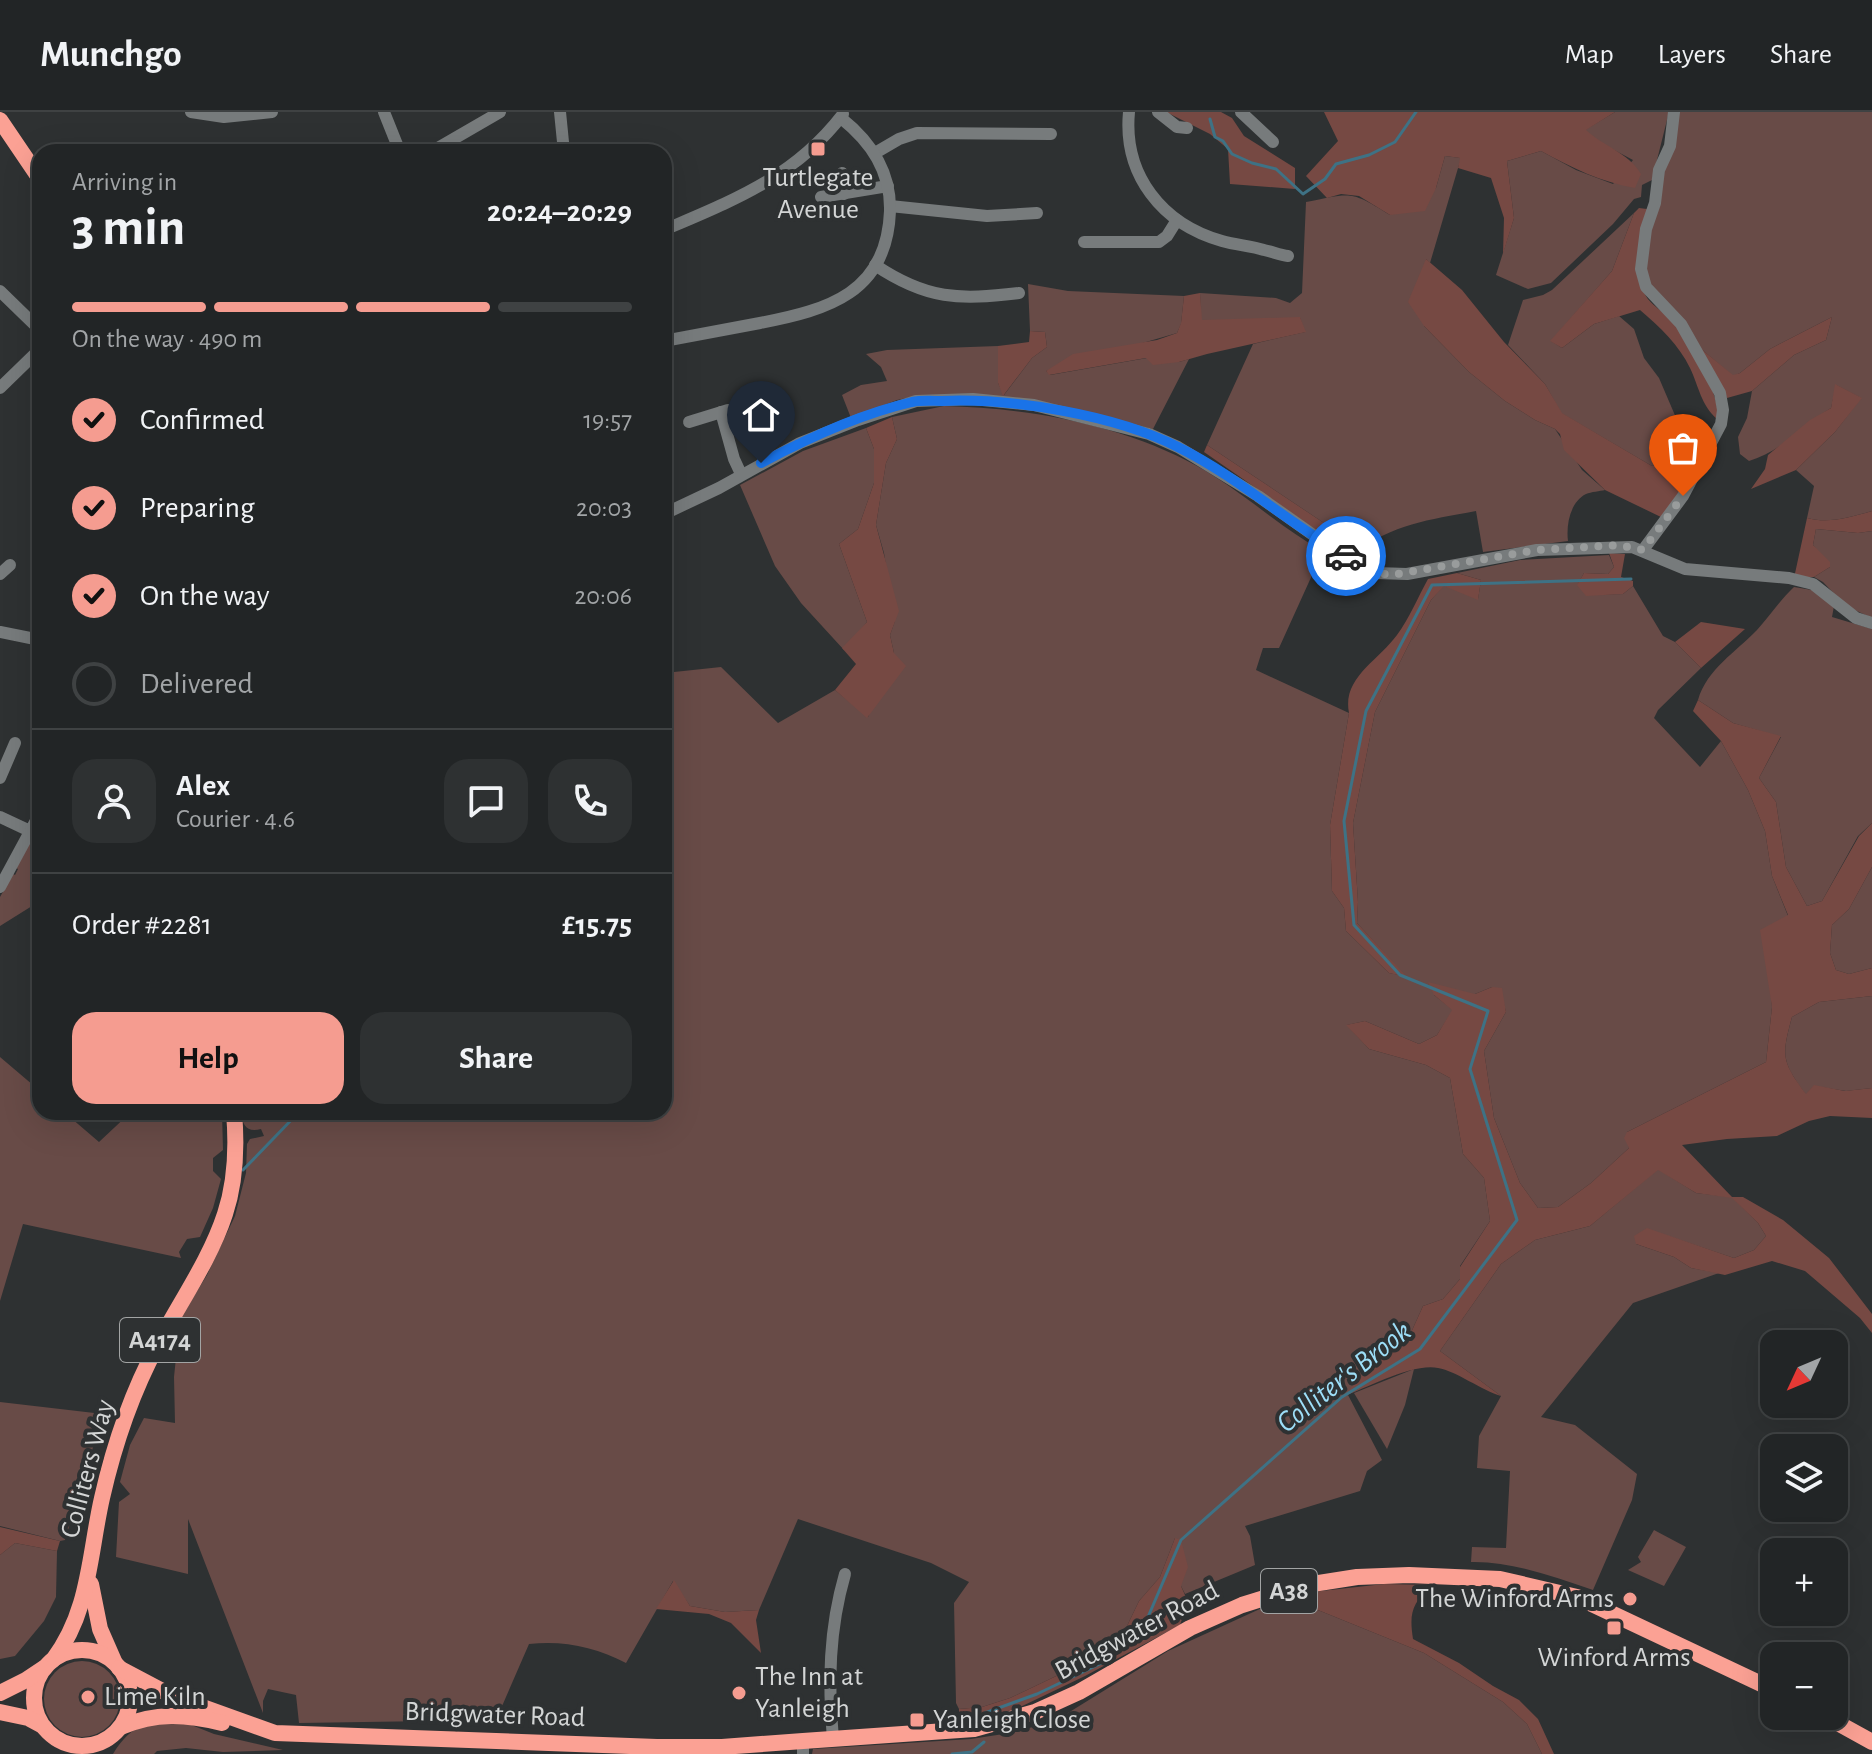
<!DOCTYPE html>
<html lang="en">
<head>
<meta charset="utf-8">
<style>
  :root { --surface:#222526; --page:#2e3132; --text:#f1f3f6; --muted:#a2a5a7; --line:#3f4243; --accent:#f59c90 }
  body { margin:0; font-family:"Alegreya Sans",sans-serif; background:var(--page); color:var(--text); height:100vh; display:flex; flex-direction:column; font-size:30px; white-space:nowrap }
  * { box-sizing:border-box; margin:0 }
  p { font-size:26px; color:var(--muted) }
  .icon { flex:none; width:44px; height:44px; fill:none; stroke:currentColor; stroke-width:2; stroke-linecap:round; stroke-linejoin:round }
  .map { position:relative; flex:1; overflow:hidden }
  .details { position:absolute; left:32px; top:32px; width:640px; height:976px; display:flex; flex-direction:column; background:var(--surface); border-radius:24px; box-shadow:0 8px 32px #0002,0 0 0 2px var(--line) }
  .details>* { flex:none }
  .needle { width:52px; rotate:226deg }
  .controls { position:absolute; left:1760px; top:1218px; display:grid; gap:16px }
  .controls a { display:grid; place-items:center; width:88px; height:88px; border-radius:16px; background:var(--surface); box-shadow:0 8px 32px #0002,0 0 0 2px var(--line); font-size:40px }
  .pin { position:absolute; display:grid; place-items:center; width:68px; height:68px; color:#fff; margin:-82px -34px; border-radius:50% 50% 50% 0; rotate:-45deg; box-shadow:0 0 8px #0007 }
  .pin .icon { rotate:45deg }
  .courier { position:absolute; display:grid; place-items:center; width:80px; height:80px; margin:-40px; border:6px solid #1a73e8; border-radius:50%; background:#fff; color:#222; box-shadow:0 2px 10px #0007 }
  .headline em { font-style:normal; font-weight:700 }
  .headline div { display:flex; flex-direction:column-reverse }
  .headline { display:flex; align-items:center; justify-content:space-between; height:136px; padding:0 40px }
  h1 { font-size:52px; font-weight:700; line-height:60px }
  .bar { display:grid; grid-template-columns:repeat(4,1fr); gap:12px 8px; align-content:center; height:96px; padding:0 40px }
  .bar i { height:10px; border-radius:6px; background:var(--line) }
  .bar .current { background:var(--accent) }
  .bar p { grid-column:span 4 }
  .line { display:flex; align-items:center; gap:20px; padding:0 40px; border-top:2px solid var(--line) }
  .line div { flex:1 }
  .round { display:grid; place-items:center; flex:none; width:84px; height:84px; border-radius:24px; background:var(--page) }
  ol { padding:0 40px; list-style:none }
  li { display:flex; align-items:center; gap:24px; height:88px }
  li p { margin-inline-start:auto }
  li .icon { padding:8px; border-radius:50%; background:var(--accent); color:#111; stroke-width:4 }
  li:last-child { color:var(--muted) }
  li i { width:44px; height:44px; border:4px solid var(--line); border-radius:50% }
  .action { display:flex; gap:16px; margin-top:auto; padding:16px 40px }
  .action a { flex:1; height:92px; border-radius:24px; background:var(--accent); color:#111; font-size:32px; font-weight:700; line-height:92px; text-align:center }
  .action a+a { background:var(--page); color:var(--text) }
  header { display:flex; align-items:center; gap:48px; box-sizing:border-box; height:112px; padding:0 40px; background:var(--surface); border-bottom:2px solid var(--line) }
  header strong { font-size:38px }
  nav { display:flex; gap:44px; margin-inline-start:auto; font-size:28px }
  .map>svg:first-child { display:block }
  .green { fill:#684b47 }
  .forest { fill:#764943 }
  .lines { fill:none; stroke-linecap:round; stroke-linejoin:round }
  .stream { stroke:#3e7285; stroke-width:3 }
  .minor { stroke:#777b7c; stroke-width:12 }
  .highway { stroke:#fba194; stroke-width:16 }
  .done { stroke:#999c9c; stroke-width:8; stroke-dasharray:0 14.4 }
  .route { stroke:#1a73e8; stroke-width:10 }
  .poi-dot { fill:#f59c90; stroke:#2e3132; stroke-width:3 }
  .labels { text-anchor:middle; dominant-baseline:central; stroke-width:8; stroke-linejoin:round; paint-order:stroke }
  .shield { fill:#2e3132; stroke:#a2a4a4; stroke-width:2 }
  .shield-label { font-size:26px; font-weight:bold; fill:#d3d5d5 }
  .poi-label { font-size:28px; fill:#d3d5d5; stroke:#2e3132; text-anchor:start }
  .street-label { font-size:28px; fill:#d3d5d5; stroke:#2e3132 }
  .water-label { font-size:30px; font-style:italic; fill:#9ddef7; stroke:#2e3132 }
</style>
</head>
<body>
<header>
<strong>Munchgo</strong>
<nav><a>Map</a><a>Layers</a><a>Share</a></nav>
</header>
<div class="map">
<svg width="1872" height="1642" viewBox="0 0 1872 1642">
  <rect width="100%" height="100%" fill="#2e3132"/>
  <!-- green -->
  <g class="green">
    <polygon points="1615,0 1669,0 1652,68 1642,73 1641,85 1634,87 1613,112 1551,171 1528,177 1496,163 1514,106 1507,49 1541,39 1576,58 1613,72 1633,48 1597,29 1585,18"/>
    <path d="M1677 0H1872V399C1851 405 1829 412 1807 406L1814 374 1796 358 1835 320 1861 286 1836 273 1831 296C1803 313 1781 340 1749 349L1740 342 1738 325 1747 306 1752 279 1794 243 1826 228 1832 205 1770 237 1740 261 1733 264 1700 236 1650 172 1646 158 1649 119Z"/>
    <path d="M1445 44 1461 46 1430 151 1426 147 1424 214 1469 260 1505 289 1535 308 1555 317 1582 358 1605 378C1600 379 1591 380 1586 382 1570 390 1566 413 1568 429L1483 440 1476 399C1427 408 1395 412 1353 441L1345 435 1327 413 1207 333 1253 232 1305 220 1300 206 1201 209 1200 181 1276 186 1290 191 1302 181 1306 90C1352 81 1350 78 1390 103L1436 76Z"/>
    <path d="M1634 101 1612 159 1551 229 1562 236 1594 212 1619 204 1634 217 1644 246 1659 266 1677 308C1668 324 1665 332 1675 348L1652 354 1561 301 1545 272 1508 233 1523 188 1543 183 1552 178Z"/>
    <polygon points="1028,172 1068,179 1184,184 1181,212 1177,221 1046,259 1050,263 1147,246 1179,250 1189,247 1153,317 1120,309 917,284 897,288 851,306 842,283 861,273 887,269 881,255 866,242 887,238 998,234 998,271 1004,283 1032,246 1047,235 1045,220 1030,219"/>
    <path d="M944 294C1029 296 1121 312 1197 354 1241 378 1279 415 1323 439L1279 536H1263L1256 558 1349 601 1330 713 1332 779 1344 796 1346 819 1389 861 1405 864 1357 811 1358 790 1353 711 1375 600 1431 488 1444 473 1478 487 1481 468 1457 461 1520 448 1609 443 1614 455 1608 462 1584 461 1578 472 1586 483 1623 482 1633 474 1663 524 1675 530 1701 556 1658 598 1654 606 1700 655 1721 629 1748 678 1765 719 1772 764 1788 804 1770 868 1772 895 1766 950 1627 1020 1629 1036 1591 1071 1558 1095 1538 1096 1520 1071 1494 1006 1484 939 1506 900 1502 884 1492 875 1475 882 1434 883 1453 898 1437 923 1419 932 1365 909 1347 913 1369 937 1426 953 1450 966 1463 1042 1484 1066 1490 1109 1460 1154V1167L1443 1187 1423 1194 1409 1225 1391 1235 1344 1284 1348 1283 1382 1348 1367 1359 1360 1379 1245 1414 1250 1424 1255 1453 1185 1482 1181 1474 1175 1426 1160 1465 1139 1489 1117 1535 1010 1586 982 1595 959 1597 956 1591 954 1491 969 1470 931 1451 798 1407 759 1498 725 1500 690 1494 673 1469 626 1551C596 1535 563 1528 529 1532L496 1608 299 1611 296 1583 268 1577 263 1589V1601L188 1407V1462L116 1445 119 1390 130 1382 120 1370 130 1333 144 1306 175 1311 174 1265 180 1207 207 1163 235 1104 246 1061 247 1032 250 1027 264 1024 261 1017C247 1021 242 1013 241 1000H664V564L674 560 721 555 778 611 835 578 868 605 894 541 890 523 895 509 884 441 876 413 886 351 897 327 892 305Z"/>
    <polygon points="866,316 874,337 874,371 858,417 839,432 867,510 844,538 801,491 775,454 740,373 803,339"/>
    <polygon points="1816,417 1858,421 1872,419 1872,506 1846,494 1823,470 1814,465 1830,455 1813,433"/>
    <path d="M1794 475 1812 478 1834 494 1832 505 1872 517V711L1858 724 1822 789 1807 794 1786 755 1776 690 1759 666 1781 625 1733 611 1698 588C1707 557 1736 540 1757 518 1770 504 1780 488 1794 475Z"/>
    <polygon points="40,717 40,789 0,814 0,785 13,762 15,763 18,757 16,756 37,718"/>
    <polygon points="1872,755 1872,856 1849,862 1836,858 1830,841 1832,813 1849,797"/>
    <path d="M1872 884V976L1846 979 1814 974 1806 983C1782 949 1781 945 1792 905L1819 890Z"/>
    <polygon points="0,945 40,979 40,1000 64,1000 99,1030 131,1000 222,1000 223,1038 213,1046 213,1059 221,1067 213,1096 200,1125 187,1127 179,1140 181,1146 23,1112 0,1189"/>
    <path d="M1658 1057 1696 1081 1732 1085 1758 1111 1766 1124 1754 1138 1734 1146 1647 1117 1636 1132 1674 1145 1691 1156 1719 1161 1633 1191 1541 1305 1575 1313 1637 1362 1632 1388 1593 1478C1554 1465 1512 1449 1471 1450L1472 1435 1506 1436 1510 1359 1477 1356 1479 1324 1501 1284 1440 1239 1501 1152 1535 1128 1590 1114Z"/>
    <polygon points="1414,1257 1405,1293 1387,1337 1354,1281"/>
    <polygon points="0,1290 103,1302 65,1428 60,1429 0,1414"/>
    <polygon points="1654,1418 1686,1435 1664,1474 1628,1458 1641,1450 1638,1445"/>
    <polygon points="15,1431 57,1439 56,1485 44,1509 15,1544 0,1547 0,1443"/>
    <polygon points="1308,1494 1424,1541 1503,1590 1527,1612 1542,1642 812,1642 813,1637 971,1627 1010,1621 1055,1609 1168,1539 1262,1496"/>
    <circle cx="82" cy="1587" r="38"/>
    <path d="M184 1610 214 1622 283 1638 223 1640 186 1636 157 1639 154 1642H113C134 1608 148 1613 184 1610Z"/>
  </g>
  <!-- forest -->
  <g class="forest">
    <polygon points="1166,0 1221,0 1232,6 1244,24 1295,56 1295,77 1230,72 1228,37 1210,22"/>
    <path d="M1324 0H1615L1586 18C1604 35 1628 40 1641 62L1635 76C1601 70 1572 56 1541 39L1507 49 1514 106 1503 142 1504 106 1491 66 1458 56 1460 46 1445 44 1436 76 1425 99 1390 103 1359 84 1341 82 1327 86 1306 64 1338 29Z"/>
    <path d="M1639 96 1647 97C1646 112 1641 170 1644 180 1648 192 1666 201 1675 211 1689 228 1723 286 1717 307 1701 293 1699 275 1690 256 1679 233 1660 215 1640 198L1594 212 1562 236 1550 229 1612 159 1634 101Z"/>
    <polygon points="1426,147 1462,178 1504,230 1545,272 1562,301 1652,354 1675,348 1688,360 1680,381 1663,406 1605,378 1564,338 1560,322 1555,317 1535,308 1505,289 1469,260 1424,214 1408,190"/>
    <polygon points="1200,181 1202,208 1300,205 1306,220 1207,242 1179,250 1153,253 1146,246 1049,263 1046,259 1073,242 1157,228 1177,221 1181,211 1184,184"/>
    <polygon points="1832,205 1826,228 1794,243 1752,279 1727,286 1700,236 1733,263 1740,261 1770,237"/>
    <polygon points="1030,219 1045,220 1047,235 1032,246 1003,284 998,271 998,234 1029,230"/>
    <polygon points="1835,272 1862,286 1835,320 1796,358 1751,377 1765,357 1768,343 1810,308 1831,296"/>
    <polygon points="892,305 897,327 886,351 876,413 899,499 890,523 894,541 906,554 867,606 835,578 856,552 842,536 867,510 839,432 858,417 874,371 874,337 866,316"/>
    <polygon points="1207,333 1327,413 1345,435 1339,434 1204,340"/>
    <path d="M1872 399V419L1858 421 1816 417 1813 433 1830 450V455L1814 465 1794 466 1807 406C1829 412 1851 405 1872 399Z"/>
    <polygon points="1609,441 1625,442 1621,465 1633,469 1633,474 1623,482 1586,484 1577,473 1584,461 1608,462 1614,455"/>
    <path d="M1457 461 1481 468 1478 488 1444 474 1431 488 1375 600 1353 711 1358 790 1357 811 1407 865 1389 861 1346 819 1344 796 1332 779 1330 713 1349 601C1342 566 1378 549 1397 523 1409 507 1418 485 1428 467Z"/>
    <polygon points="1701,510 1745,517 1701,556 1675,530"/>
    <path d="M1698 588 1733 611 1781 624 1759 666 1776 690 1786 755 1807 794 1822 789 1859 724 1872 711V755L1849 797 1832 813 1830 841 1836 858 1849 862 1872 856V884L1819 890 1792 905C1781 945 1782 949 1806 982L1814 973 1845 979 1872 976V1006L1830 1004 1809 1009 1777 1024 1727 1027 1682 1033 1732 1085H1743L1783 1108 1829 1146 1872 1202V1221L1860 1206 1805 1159 1772 1149 1725 1163 1691 1156 1674 1145 1636 1132 1634 1124 1647 1116 1734 1146 1754 1138 1766 1124 1758 1111 1732 1086 1696 1081 1658 1058 1590 1114 1535 1128 1501 1152 1440 1239 1501 1284C1481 1278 1456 1259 1438 1256 1412 1251 1367 1276 1342 1285L1391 1234 1409 1225 1423 1194 1443 1187 1460 1167V1155L1490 1109 1484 1066 1463 1042 1450 966 1426 953 1369 937 1346 913 1365 909 1419 932 1437 923 1452 898 1434 883 1428 870 1475 882 1492 875 1502 876 1506 900 1484 939 1494 1006 1520 1071 1538 1096 1558 1095 1591 1071 1629 1036 1624 1026 1627 1020 1766 950 1772 895 1760 818 1788 803 1772 764 1765 719 1748 678 1721 629 1693 599Z"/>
    <polygon points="0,1415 60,1429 57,1439 15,1431 0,1443"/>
    <polygon points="1175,1426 1181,1428 1188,1455 1181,1474 1188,1490 1180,1513 1085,1564 1014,1598 959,1607 959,1597 982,1595 1010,1586 1117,1535 1139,1489 1160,1465"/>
    <polygon points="674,1468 690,1494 725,1500 759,1498 756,1508 761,1541 731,1511 709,1502 656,1497"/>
    <path d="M1384 1472 1431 1473C1412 1493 1409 1500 1413 1527L1459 1551 1493 1574 1519 1588 1538 1607 1554 1642H1542L1527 1612 1503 1590 1424 1541 1308 1494 1262 1496 1312 1480Z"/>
  </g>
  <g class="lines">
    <!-- stream -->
    <g class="stream">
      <polyline points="1210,7 1215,25 1223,29 1232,42 1252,51 1276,57 1303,82 1325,67 1336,52 1369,43 1395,30 1416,0"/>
      <polyline points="243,1058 299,1000"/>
      <polyline points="985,1601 1037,1582 1108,1548 1142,1519 1181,1428 1342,1285 1420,1237 1517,1108 1470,957 1488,899 1400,863 1354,813 1344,709 1366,599 1432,473 1631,467"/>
      <polyline points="952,1642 972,1640 984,1630"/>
    </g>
    <!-- minor -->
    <g class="minor">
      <polyline points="191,0 224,5 272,0"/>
      <polyline points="384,0 400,40"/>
      <polyline points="560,0 564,40"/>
      <path d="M1129 0C1123 63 1162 112 1222 129 1236 133 1251 134 1264 138 1273 140 1280 143 1288 144"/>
      <polyline points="1158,0 1177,15 1187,16"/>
      <polyline points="1241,0 1273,30"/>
      <polyline points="431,40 500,0"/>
      <polyline points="875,41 899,27 917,21 1051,22"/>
      <polyline points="842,61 844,82"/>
      <polyline points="821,85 888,74"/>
      <polyline points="890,94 987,104 1037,101"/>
      <path d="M664 118C734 88 795 65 843 2"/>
      <polyline points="1084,130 1159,130 1167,124 1177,108"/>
      <path d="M875 153C927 188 959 188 1019 181"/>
      <polyline points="0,179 40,218"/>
      <path d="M664 229C696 223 728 217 760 211 828 198 887 181 890 99 891 59 871 30 841 6"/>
      <polyline points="0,276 40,237"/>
      <polyline points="721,300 734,347 741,362"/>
      <polyline points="689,310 728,298"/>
      <polyline points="664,402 719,376 800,331 858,308 916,289 973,287 1034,293 1149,322 1178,335 1258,384 1333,437 1376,461 1407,462 1537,438 1632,435 1685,457 1789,466 1813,472 1856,506 1872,511"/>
      <polyline points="1643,438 1683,384 1721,312 1723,298 1720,281 1681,212 1646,175 1641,157 1646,117 1655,91 1659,58 1670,34 1674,0"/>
      <polyline points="0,462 10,453"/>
      <polyline points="0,520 40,528"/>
      <polyline points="0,666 15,631"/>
      <polyline points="0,705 30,719"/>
      <polyline points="0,775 40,701"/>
      <path d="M833 1627C828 1571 829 1517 845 1462"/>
      <polyline points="803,1629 803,1642"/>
    </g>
    <!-- highway -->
    <g class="highway">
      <polyline points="0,8 40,67"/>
      <polyline points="91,1472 100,1517 114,1549"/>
      <circle cx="82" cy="1586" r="48"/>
      <path d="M53 1548C90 1499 89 1443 102 1386 114 1333 132 1280 158 1232 180 1190 210 1148 225 1102 236 1069 237 1035 234 1000"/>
      <polyline points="119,1556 172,1584 275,1621 657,1635 722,1635 803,1629 974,1617 1035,1600 1079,1580 1190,1516 1242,1493 1306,1473 1357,1465 1409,1463 1500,1467 1577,1485 1774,1578"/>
      <polyline points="0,1581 26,1568 44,1556"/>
      <polyline points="0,1600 28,1606 41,1613"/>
      <polyline points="1825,1604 1872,1630"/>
      <path d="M121 1615C156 1600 186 1602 222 1611"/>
    </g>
  </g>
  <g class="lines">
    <!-- done -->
    <polyline class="done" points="1346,444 1376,461 1392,463 1537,438 1619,433 1643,438 1683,384"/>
    <!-- route -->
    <path class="route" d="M761 351C808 326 860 302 912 290 922 288 932 289 942 289 1013 286 1115 303 1178 335 1238 365 1288 411 1346 444"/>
  </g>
  <!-- markers -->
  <g class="poi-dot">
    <rect x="810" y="29" width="16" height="16" rx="4"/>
    <circle cx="1630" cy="1487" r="8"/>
    <rect x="1606" y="1508" width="16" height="16" rx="4"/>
    <circle cx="739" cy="1581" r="8"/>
    <circle cx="88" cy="1585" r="8"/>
    <rect x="909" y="1600" width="16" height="16" rx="4"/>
  </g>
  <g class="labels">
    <!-- shield labels -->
    <g class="shield">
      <rect x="120" y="1206" width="80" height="44" rx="6"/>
      <rect x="1261" y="1457" width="56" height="44" rx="6"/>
    </g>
    <g class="shield-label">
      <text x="160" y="1228">A4174</text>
      <text x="1289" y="1479">A38</text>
    </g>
    <!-- poi labels -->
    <g class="poi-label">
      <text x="818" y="66" text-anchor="middle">Turtlegate<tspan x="818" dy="32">Avenue</tspan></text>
      <text x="1614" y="1487" text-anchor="end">The Winford Arms</text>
      <text x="1614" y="1546" text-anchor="middle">Winford Arms</text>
      <text x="755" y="1565">The Inn at<tspan x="755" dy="32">Yanleigh</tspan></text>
      <text x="104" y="1585">Lime Kiln</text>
      <text x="933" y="1608">Yanleigh Close</text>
    </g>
    <!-- street labels -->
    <g class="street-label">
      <text transform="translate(88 1357) rotate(-75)">Colliters Way</text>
      <text transform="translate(1137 1519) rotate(-28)">Bridgwater Road</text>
      <text transform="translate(495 1603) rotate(2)">Bridgwater Road</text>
    </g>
    <!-- water labels -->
    <g class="water-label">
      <text transform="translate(1344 1265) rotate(-38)">Colliter's Brook</text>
    </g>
  </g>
</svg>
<div class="controls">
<a><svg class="needle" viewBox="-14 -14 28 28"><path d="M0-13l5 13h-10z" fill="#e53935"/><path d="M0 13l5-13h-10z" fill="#a2a5a7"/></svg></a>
<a><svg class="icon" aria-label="layers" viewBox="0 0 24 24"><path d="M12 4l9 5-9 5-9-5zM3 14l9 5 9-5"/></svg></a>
<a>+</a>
<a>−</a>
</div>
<div class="pin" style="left:1683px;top:384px;background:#ea580c"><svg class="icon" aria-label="bag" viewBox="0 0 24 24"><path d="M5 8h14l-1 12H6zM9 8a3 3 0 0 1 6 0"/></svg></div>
<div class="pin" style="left:761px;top:351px;background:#1f2937"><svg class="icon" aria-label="home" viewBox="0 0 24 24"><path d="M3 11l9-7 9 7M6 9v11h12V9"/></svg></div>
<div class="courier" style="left:1346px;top:444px"><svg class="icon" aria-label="car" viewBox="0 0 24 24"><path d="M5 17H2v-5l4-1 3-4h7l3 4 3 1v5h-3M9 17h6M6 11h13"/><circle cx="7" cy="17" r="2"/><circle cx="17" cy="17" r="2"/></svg></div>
<section class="details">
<div class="headline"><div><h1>3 min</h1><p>Arriving in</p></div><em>20:24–20:29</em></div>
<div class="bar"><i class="current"></i><i class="current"></i><i class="current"></i><i></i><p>On the way · 490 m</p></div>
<ol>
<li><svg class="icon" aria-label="check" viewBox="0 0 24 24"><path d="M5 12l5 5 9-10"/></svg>Confirmed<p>19:57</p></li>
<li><svg class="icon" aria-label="check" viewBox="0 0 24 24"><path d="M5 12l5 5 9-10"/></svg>Preparing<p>20:03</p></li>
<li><svg class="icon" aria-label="check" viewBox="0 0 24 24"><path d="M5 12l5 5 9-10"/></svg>On the way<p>20:06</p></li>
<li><i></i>Delivered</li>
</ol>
<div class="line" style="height:144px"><a class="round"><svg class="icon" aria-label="person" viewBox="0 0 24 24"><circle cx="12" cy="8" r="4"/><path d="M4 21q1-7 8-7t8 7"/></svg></a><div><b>Alex</b><p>Courier · 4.6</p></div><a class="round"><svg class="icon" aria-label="chat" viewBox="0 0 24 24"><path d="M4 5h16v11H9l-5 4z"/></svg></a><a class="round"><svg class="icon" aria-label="phone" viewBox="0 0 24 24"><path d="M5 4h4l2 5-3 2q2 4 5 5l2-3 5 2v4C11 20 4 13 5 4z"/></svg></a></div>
<div class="line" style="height:104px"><div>Order #2281</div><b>£15.75</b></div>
<div class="action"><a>Help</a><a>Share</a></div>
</section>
</div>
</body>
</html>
